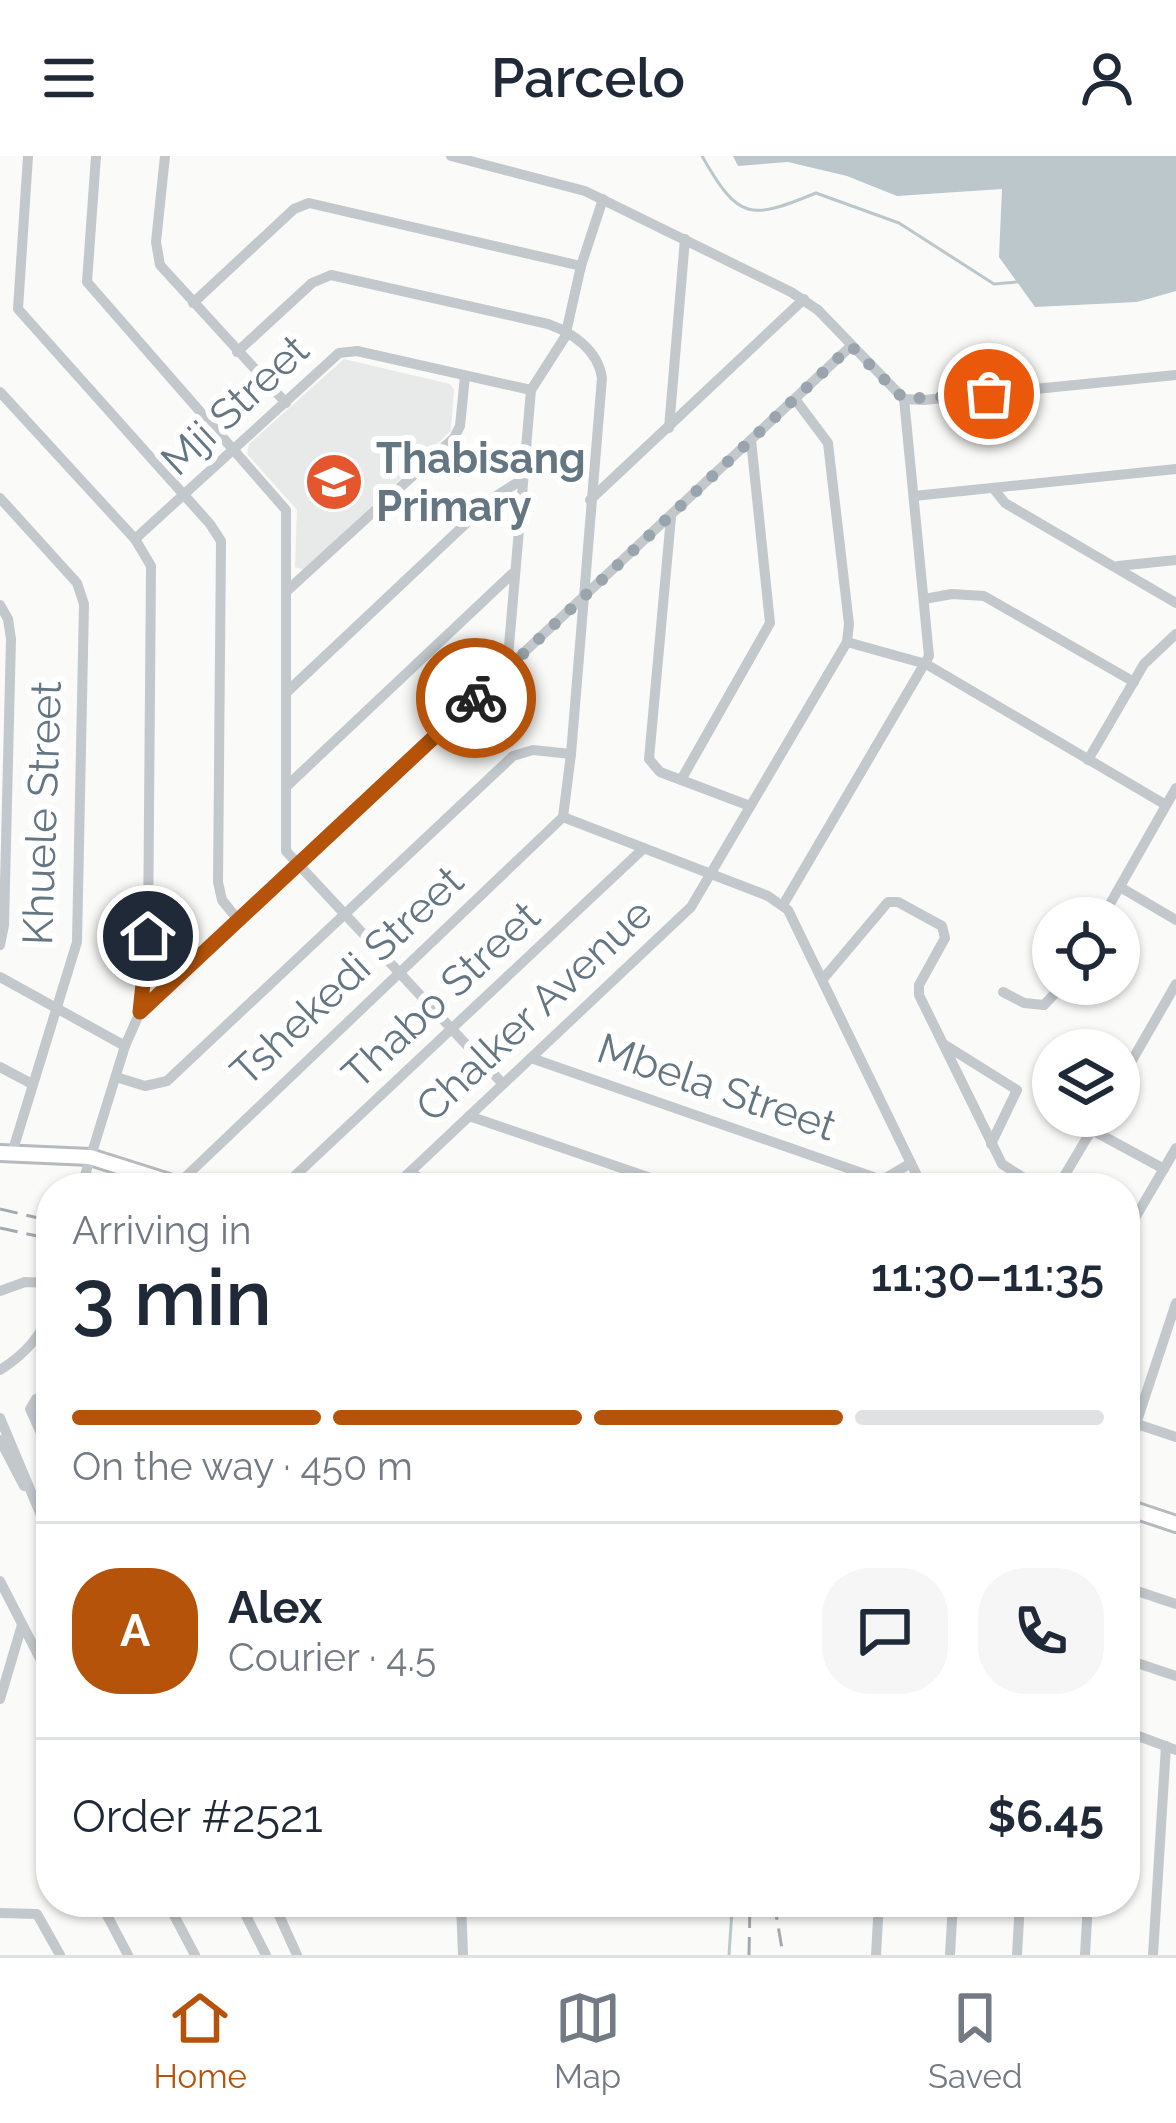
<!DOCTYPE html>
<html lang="en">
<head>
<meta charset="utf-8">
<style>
  :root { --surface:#fff; --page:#f6f6f7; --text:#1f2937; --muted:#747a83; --line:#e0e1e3; --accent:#b45309 }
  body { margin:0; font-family:Raleway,sans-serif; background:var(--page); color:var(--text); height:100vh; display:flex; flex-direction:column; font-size:45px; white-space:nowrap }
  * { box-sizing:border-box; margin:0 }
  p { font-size:39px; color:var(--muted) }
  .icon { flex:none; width:66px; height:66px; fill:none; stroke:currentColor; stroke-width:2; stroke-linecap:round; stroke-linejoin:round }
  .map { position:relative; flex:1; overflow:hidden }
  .details { position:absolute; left:36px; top:1017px; width:1104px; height:744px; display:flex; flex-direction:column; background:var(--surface); border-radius:48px; box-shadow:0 3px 9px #0004 }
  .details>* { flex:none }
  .controls { position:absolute; left:1032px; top:741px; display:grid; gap:24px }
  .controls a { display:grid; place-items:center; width:108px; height:108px; border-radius:50%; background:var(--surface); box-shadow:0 3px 9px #0004; font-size:60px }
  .pin { position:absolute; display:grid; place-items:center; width:102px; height:102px; color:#fff; margin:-51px; border:6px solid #fff; border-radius:50%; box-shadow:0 3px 12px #0007 }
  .courier { position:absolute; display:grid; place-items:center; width:120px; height:120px; margin:-60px; border:9px solid #b45309; border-radius:50%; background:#fff; color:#222; box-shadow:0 3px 15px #0007 }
  .overview em { font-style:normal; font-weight:600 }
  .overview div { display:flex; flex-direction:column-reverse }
  .overview { display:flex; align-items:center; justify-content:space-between; height:204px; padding:0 36px }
  h1 { font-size:78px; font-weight:600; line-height:90px }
  .bar { display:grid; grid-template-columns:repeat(4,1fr); gap:18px 12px; align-content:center; height:144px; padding:0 36px }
  .bar i { height:15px; border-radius:9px; background:var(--line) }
  .bar .on { background:var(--accent) }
  .bar p { grid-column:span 4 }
  .line { display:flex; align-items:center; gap:30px; padding:0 36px; border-top:3px solid var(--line) }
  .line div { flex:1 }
  .round { display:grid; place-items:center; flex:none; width:126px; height:126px; border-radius:48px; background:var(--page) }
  header { display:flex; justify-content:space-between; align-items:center; height:156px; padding:0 36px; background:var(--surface); font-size:54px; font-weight:600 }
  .dock { display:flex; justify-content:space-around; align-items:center; height:168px; border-top:3px solid var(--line); background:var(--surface); font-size:33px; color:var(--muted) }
  .dock a { display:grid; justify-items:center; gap:6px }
  .dock .on { color:var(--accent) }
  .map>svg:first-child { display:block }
  .built { fill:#e8e9e9 }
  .water { fill:#bbc7cb }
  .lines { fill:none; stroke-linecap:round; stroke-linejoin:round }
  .stream { stroke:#bbc7cb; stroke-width:3 }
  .major-casing { stroke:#b5babe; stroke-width:20 }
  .minor { stroke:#c3c8cc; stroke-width:10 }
  .major { stroke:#fff; stroke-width:14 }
  .rail { stroke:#a2aab0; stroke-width:3; stroke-dasharray:18 9; stroke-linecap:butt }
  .done { stroke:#99a4ac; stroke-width:12; stroke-dasharray:0 21.6 }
  .route { stroke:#b45309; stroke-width:15 }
  .labels { text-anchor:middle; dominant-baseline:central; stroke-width:12; stroke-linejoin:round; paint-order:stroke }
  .street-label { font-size:42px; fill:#657683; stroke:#fff }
  .poi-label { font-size:42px; font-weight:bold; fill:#657683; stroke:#fff; text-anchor:start }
</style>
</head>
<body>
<header><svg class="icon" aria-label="menu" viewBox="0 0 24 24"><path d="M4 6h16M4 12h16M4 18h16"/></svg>Parcelo<svg class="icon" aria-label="person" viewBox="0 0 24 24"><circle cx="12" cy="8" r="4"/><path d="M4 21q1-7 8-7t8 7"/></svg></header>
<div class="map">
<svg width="1176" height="1799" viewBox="0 0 1176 1799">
  <rect width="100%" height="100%" fill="#fafaf8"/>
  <!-- built -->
  <polygon class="built" points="344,203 450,228 454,233 451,275 304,414 295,411 297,354 247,298 249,288"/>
  <!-- water -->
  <polygon class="water" points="733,0 1176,0 1176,135 1137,146 1035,151 999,101 1002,33 897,40 847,20 788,6 738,10"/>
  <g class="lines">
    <!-- stream -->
    <g class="stream">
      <path d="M702 0C739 65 750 64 816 37L899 67 994 128 1017 126"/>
      <polyline points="784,1751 789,1746"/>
      <polyline points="729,1799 732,1754 741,1753"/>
    </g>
    <defs>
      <g id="major">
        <polyline points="0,997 90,1001 188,1032"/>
        <polyline points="1125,1351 1176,1368"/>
      </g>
    </defs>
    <!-- major casing -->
    <use href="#major" class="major-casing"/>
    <!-- minor -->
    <g class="minor">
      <polyline points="28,0 18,153 210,368 221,385 218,726 222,744 239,765"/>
      <polyline points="96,0 87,126 286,354 286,695 503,928"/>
      <polyline points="165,0 156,86 160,109 286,247"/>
      <polyline points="451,0 585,35 791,136 818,154 904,243 924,244 1176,219"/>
      <polyline points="193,147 294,53 309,47 581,110"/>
      <path d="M237 196 312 127 331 119 548 168C573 177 598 194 602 222L571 598 563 661"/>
      <polyline points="0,236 135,383 151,410 148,780 141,853"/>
      <polyline points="669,272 685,83"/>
      <polyline points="993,332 1005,347 1176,447"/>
      <polyline points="914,340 1176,313"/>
      <polyline points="0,342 77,427 84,448 77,786 12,997"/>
      <polyline points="590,344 804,143"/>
      <polyline points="671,361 649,603 660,616 750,650"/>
      <polyline points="135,383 339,197 357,195 531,234"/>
      <polyline points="1118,410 1176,404"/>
      <polyline points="288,434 454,282 460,270 465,220"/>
      <polyline points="924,443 952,438 984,440 1134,526"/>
      <polyline points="0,449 8,463 11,483 4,769 0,789"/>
      <polyline points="847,486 926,508 1166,649"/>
      <polyline points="507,513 531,234 565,181 581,110 603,43"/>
      <polyline points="288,535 493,342 523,323"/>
      <polyline points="1088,604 1144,508 1176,478"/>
      <polyline points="681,624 770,467 751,284"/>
      <polyline points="288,629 512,418"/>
      <polyline points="563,661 768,740 788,754 923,1032"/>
      <polyline points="1120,731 1176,764"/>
      <polyline points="783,749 929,500 904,243"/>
      <polyline points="1102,762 1176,632"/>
      <polyline points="0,821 125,890"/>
      <polyline points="823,823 888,746 898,746 942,770 945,782 919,829 919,839 1002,1008 1039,1032"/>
      <polyline points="1003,836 1024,847 1044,849 1064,828"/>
      <polyline points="945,889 1017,934 991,988"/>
      <polyline points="531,902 882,1024"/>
      <polyline points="0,911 32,928"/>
      <polyline points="116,921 145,930 167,925 513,600 533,594 571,598"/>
      <polyline points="1119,927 1176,828"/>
      <polyline points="469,960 680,1032"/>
      <polyline points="1092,974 1164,1013"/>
      <polyline points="409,1017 444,1032"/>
      <polyline points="178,1028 563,661"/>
      <polyline points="81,1032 125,890 140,856 851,190"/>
      <polyline points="282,1032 644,692"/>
      <polyline points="393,1032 691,751 847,486 849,468 828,287 795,243"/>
      <polyline points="876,1032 882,1024 911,1007"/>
      <polyline points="1057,1032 1100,960"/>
      <polyline points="1125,1079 1176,992"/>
      <polyline points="0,1135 25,1126 51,1127"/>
      <path d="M0 1214C24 1199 41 1181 51 1154"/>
      <polyline points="51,1236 36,1243 30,1253 51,1299"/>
      <polyline points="0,1262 48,1376"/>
      <polyline points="1137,1268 1176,1281"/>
      <polyline points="0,1284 24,1330"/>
      <polyline points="1125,1301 1176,1147"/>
      <polyline points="1125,1390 1137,1355"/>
      <polyline points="0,1425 51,1524"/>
      <polyline points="1125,1431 1176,1448"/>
      <polyline points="1125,1503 1176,1520"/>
      <polyline points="0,1543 22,1469"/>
      <polyline points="1125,1575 1176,1594"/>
      <polyline points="100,1746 128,1799"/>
      <polyline points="167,1746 195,1799"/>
      <polyline points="239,1746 266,1799"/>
      <polyline points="273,1746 297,1799"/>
      <polyline points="461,1746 463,1799"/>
      <polyline points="0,1757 37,1758 60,1799"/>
      <polyline points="876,1799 879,1746"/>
      <polyline points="950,1799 953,1746"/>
      <polyline points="1017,1799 1020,1746"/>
      <polyline points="1085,1799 1088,1746"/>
      <polyline points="1153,1799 1166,1590"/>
    </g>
    <!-- major -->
    <use href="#major" class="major"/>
    <!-- rail -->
    <g class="rail">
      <polyline points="0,1053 51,1065"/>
      <polyline points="0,1072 51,1083"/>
      <polyline points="774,1746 783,1799"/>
      <polyline points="749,1799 750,1746"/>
    </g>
  </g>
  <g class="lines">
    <!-- done -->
    <polyline class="done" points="476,542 851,190 904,243 989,238"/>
    <!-- route -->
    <polyline class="route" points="148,780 140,856 476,542"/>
  </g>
  <!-- icons -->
  <defs>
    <symbol id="school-disc" viewBox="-11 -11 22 22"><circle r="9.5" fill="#e4572e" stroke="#fff"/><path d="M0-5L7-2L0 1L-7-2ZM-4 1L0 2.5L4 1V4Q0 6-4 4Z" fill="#fff"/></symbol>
  </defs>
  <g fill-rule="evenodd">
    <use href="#school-disc" x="301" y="293" width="66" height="66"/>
  </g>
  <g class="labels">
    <!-- street labels -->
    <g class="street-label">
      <text transform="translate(235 249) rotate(-43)">Mji Street</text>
      <text transform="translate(42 657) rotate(-88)">Khuele Street</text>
      <text transform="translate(347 820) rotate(-43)">Tshekedi Street</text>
      <text transform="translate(441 839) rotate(-43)">Thabo Street</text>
      <text transform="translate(534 854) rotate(-43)">Chalker Avenue</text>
      <text transform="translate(717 931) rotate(19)">Mbela Street</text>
    </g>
    <!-- poi labels -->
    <g class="poi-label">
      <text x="376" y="302">Thabisang<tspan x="376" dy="48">Primary</tspan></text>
    </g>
  </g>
</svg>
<div class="controls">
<a><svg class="icon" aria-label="locate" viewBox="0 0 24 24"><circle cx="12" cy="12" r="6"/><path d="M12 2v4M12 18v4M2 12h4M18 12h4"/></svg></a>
<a><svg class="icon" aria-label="layers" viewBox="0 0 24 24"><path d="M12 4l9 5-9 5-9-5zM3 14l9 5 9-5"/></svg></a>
</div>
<div class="pin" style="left:989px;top:238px;background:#ea580c"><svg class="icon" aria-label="bag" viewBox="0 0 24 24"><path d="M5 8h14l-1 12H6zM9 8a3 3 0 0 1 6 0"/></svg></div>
<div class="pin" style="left:148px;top:780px;background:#1f2937"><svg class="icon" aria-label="home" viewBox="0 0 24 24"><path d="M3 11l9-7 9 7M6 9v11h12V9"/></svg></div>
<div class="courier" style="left:476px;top:542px"><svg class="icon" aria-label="bike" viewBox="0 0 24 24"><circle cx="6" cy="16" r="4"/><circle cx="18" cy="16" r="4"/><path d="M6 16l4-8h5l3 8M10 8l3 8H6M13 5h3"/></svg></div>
<section class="details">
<div class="overview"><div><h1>3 min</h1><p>Arriving in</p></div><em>11:30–11:35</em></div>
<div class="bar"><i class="on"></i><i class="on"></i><i class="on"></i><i></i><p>On the way · 450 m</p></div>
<div class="line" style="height:216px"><b class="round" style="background:var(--accent);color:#fff">A</b><div><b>Alex</b><p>Courier · 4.5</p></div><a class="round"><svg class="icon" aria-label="chat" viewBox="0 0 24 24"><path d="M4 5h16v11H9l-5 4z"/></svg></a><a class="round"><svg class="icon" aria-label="phone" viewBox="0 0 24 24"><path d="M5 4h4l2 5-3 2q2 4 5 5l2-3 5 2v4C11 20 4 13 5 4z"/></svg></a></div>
<div class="line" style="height:156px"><div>Order #2521</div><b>$6.45</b></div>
</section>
</div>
<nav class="dock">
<a class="on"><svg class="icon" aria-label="home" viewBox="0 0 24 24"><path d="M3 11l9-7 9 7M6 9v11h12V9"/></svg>Home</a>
<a><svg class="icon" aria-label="map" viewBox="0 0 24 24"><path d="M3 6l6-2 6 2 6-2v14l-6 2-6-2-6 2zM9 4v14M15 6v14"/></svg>Map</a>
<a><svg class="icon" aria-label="saved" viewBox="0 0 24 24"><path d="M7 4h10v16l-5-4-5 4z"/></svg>Saved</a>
</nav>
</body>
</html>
